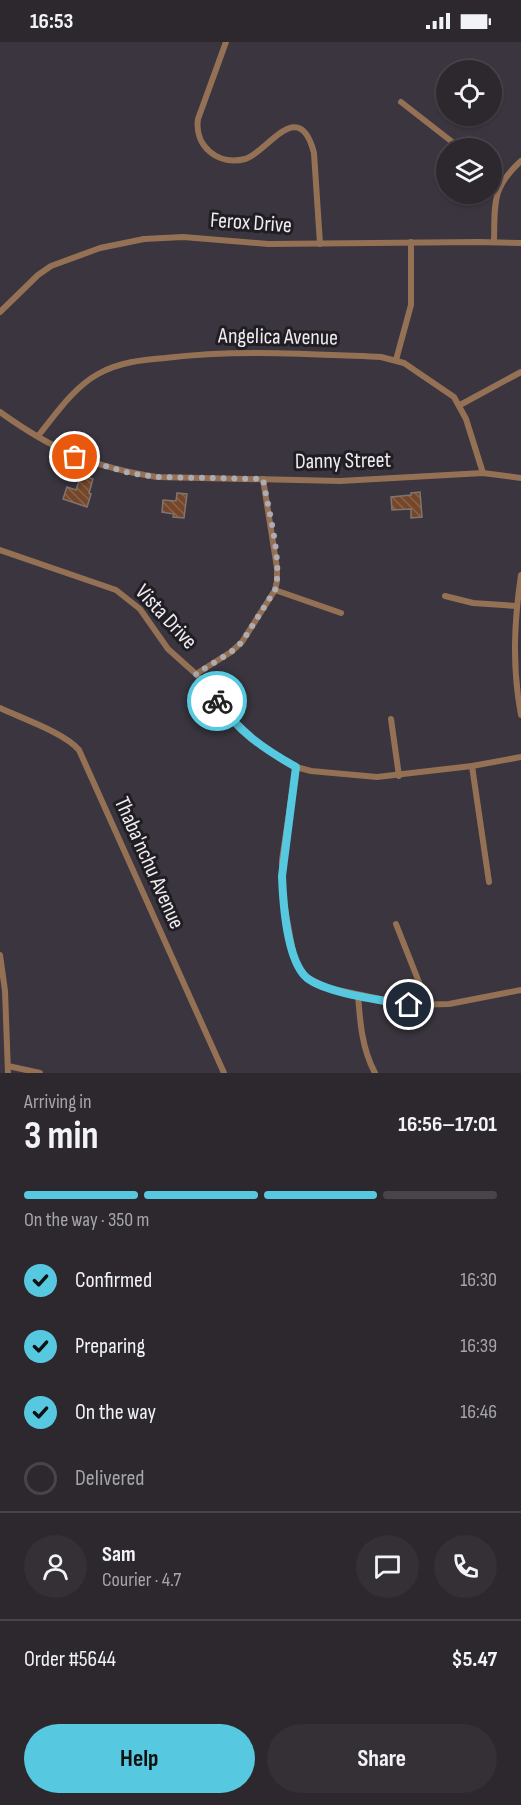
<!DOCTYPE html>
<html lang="en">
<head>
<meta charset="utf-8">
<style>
  :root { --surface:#2c282e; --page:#343036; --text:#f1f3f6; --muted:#a6a6aa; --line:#48444a; --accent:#56c9e0 }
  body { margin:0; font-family:"Sofia Sans Condensed",sans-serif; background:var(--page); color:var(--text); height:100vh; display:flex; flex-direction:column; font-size:22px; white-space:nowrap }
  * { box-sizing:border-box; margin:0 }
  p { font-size:20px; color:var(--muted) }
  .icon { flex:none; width:33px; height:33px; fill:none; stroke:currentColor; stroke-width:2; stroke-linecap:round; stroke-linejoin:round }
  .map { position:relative; height:1031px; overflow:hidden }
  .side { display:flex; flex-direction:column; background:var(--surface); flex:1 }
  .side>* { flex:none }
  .buttons { position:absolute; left:436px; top:18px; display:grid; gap:12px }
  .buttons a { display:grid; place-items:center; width:66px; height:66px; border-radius:50%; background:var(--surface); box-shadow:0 2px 4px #0004,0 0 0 2px var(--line); font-size:30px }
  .pin { position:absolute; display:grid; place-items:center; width:51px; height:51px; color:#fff; margin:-26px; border:3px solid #fff; border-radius:50%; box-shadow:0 2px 6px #0007 }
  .courier { position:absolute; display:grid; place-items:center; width:60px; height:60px; margin:-30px; border:4px solid #56c9e0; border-radius:50%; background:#fff; color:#222; box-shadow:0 2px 8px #0007 }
  .headline em { font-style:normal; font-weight:700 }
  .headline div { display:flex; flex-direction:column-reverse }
  .headline { display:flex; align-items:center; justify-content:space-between; height:102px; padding:0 24px }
  h1 { font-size:39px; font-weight:700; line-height:45px }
  .bar { display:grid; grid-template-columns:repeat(4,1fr); gap:9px 6px; align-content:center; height:72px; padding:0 24px }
  .bar i { height:8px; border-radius:4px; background:var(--line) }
  .bar .active { background:var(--accent) }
  .bar p { grid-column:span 4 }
  .line { display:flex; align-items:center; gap:15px; padding:0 24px; border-top:2px solid var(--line) }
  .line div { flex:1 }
  .round { display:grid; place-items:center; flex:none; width:63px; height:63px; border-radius:32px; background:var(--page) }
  ol { padding:0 24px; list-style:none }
  li { display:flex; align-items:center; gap:18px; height:66px }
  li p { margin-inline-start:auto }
  li .icon { padding:6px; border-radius:50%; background:var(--accent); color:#111; stroke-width:4 }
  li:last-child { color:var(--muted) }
  li i { width:33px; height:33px; border:3px solid var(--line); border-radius:50% }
  .button { display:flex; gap:12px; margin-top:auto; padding:12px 24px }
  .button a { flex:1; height:69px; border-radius:36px; background:var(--accent); color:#111; font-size:24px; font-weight:700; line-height:69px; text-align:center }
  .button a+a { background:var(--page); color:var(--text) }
  .status { display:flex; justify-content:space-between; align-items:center; height:42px; padding:0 30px; background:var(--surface); direction:ltr }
  .status svg { height:16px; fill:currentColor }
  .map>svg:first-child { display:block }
  .building { fill:url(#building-back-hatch); stroke:#80756e; stroke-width:1.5 }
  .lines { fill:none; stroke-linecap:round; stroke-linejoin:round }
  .minor { stroke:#947154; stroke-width:6 }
  .done { stroke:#afabb2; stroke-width:6; stroke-dasharray:0 10.8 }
  .route { stroke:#56c9e0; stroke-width:8 }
  .labels { text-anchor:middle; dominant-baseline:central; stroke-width:6; stroke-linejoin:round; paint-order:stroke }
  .street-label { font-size:22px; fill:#eeebf1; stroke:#201e22 }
</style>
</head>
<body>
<div class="status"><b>16:53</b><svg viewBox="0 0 49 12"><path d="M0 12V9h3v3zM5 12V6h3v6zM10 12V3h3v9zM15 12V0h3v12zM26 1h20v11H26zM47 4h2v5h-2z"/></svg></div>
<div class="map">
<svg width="521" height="1031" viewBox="0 0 521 1031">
  <defs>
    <pattern id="building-back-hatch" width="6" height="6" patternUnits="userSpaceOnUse" patternTransform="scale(1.5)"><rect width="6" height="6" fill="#75472a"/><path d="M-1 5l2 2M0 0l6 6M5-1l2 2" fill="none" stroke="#896249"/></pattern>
  </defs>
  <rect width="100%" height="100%" fill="#3a353e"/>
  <!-- building -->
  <g class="building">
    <polygon points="81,433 93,437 89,451 91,452 87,465 63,457 67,445 76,448"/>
    <polygon points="420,450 422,475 411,476 411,467 392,468 391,455 411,453 411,451"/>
    <polygon points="177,451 187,452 184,476 173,475 174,472 162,470 163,458 176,459"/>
  </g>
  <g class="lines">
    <!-- minor -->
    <g class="minor">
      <path d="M226 0 198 77C194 104 218 124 245 117 266 112 299 52 314 111L320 202"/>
      <polyline points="401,60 460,106"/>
      <polyline points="492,131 502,139"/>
      <path d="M494 200C495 162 491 146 521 119"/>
      <polyline points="0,270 38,233 51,224 100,206 144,197 183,195 268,202 478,200 521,201"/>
      <polyline points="396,318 411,263 411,200"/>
      <polyline points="460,363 521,330"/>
      <path d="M0 370C53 408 92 425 157 435L340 439 483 431 521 436"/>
      <path d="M38 394C56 372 73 346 98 332 119 320 142 318 165 316 236 307 309 312 381 315L404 321 454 355 466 377 483 431"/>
      <polyline points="0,508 116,548 140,567 168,607 196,632 238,685 251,697 296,725 311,729 377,735 472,724 521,715"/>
      <path d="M521 533C514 581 512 625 521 673"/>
      <polyline points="275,548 341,571"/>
      <polyline points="445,554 473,561 517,564"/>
      <polyline points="196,632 231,610 242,600 275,548 277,539 277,526 263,437"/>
      <path d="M0 666C21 676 65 691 79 708L224 1031"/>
      <polyline points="391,677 399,734"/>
      <polyline points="472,724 489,840"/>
      <polyline points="296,725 282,818 282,851 294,915 300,928 306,935 328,946 409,963 449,962 521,948"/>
      <polyline points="396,882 428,963"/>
      <polyline points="0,913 5,949 8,1031"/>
      <path d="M358 953C360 980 362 1007 375 1031"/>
      <polyline points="8,1024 40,1031"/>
    </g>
  </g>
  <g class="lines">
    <!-- done -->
    <path class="done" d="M75 415 129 431 156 435 263 437C268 466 283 521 275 548L242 600 231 610 196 632 217 659"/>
    <!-- route -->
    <path class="route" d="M217 659C240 690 262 706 296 725L282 834C283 860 287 919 307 936 328 952 383 958 409 963"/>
  </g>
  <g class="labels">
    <!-- street labels -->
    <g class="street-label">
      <text transform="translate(251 181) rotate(4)">Ferox Drive</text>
      <text transform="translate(278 295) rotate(1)">Angelica Avenue</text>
      <text transform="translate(343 419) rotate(-1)">Danny Street</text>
      <text transform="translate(166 575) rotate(47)">Vista Drive</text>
      <text transform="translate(149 821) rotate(66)">Thaba'nchu Avenue</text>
    </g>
  </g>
</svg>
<div class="buttons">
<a><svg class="icon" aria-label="locate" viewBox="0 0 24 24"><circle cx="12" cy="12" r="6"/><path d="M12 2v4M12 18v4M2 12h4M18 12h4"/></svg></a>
<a><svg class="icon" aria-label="layers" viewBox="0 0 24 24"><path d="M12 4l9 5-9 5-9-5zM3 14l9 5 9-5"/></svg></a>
</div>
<div class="pin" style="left:75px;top:415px;background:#ea580c"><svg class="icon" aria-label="bag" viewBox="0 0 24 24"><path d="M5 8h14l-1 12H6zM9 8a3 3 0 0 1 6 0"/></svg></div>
<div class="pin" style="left:409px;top:963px;background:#1f2937"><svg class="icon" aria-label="home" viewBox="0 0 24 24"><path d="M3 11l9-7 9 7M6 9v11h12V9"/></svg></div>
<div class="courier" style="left:217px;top:659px"><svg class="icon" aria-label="bike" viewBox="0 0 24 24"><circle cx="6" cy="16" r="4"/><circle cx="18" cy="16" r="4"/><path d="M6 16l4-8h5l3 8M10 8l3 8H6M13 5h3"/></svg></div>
</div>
<section class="side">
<div class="headline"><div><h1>3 min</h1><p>Arriving in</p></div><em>16:56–17:01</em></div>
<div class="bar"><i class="active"></i><i class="active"></i><i class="active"></i><i></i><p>On the way · 350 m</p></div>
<ol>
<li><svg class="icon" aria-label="check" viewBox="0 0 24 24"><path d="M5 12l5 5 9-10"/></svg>Confirmed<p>16:30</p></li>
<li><svg class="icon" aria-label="check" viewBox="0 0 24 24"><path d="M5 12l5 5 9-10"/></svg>Preparing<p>16:39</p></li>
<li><svg class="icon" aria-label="check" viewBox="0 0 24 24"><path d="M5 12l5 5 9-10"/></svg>On the way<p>16:46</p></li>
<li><i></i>Delivered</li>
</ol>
<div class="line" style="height:108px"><a class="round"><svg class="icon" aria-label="person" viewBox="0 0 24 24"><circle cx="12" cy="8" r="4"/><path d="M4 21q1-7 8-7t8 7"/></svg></a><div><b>Sam</b><p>Courier · 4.7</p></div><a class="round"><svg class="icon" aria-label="chat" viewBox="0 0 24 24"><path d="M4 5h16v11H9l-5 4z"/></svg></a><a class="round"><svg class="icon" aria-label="phone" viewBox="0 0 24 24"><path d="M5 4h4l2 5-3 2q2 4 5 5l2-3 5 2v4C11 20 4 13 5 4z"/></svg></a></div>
<div class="line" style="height:78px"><div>Order #5644</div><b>$5.47</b></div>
<div class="button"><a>Help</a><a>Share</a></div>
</section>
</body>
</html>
